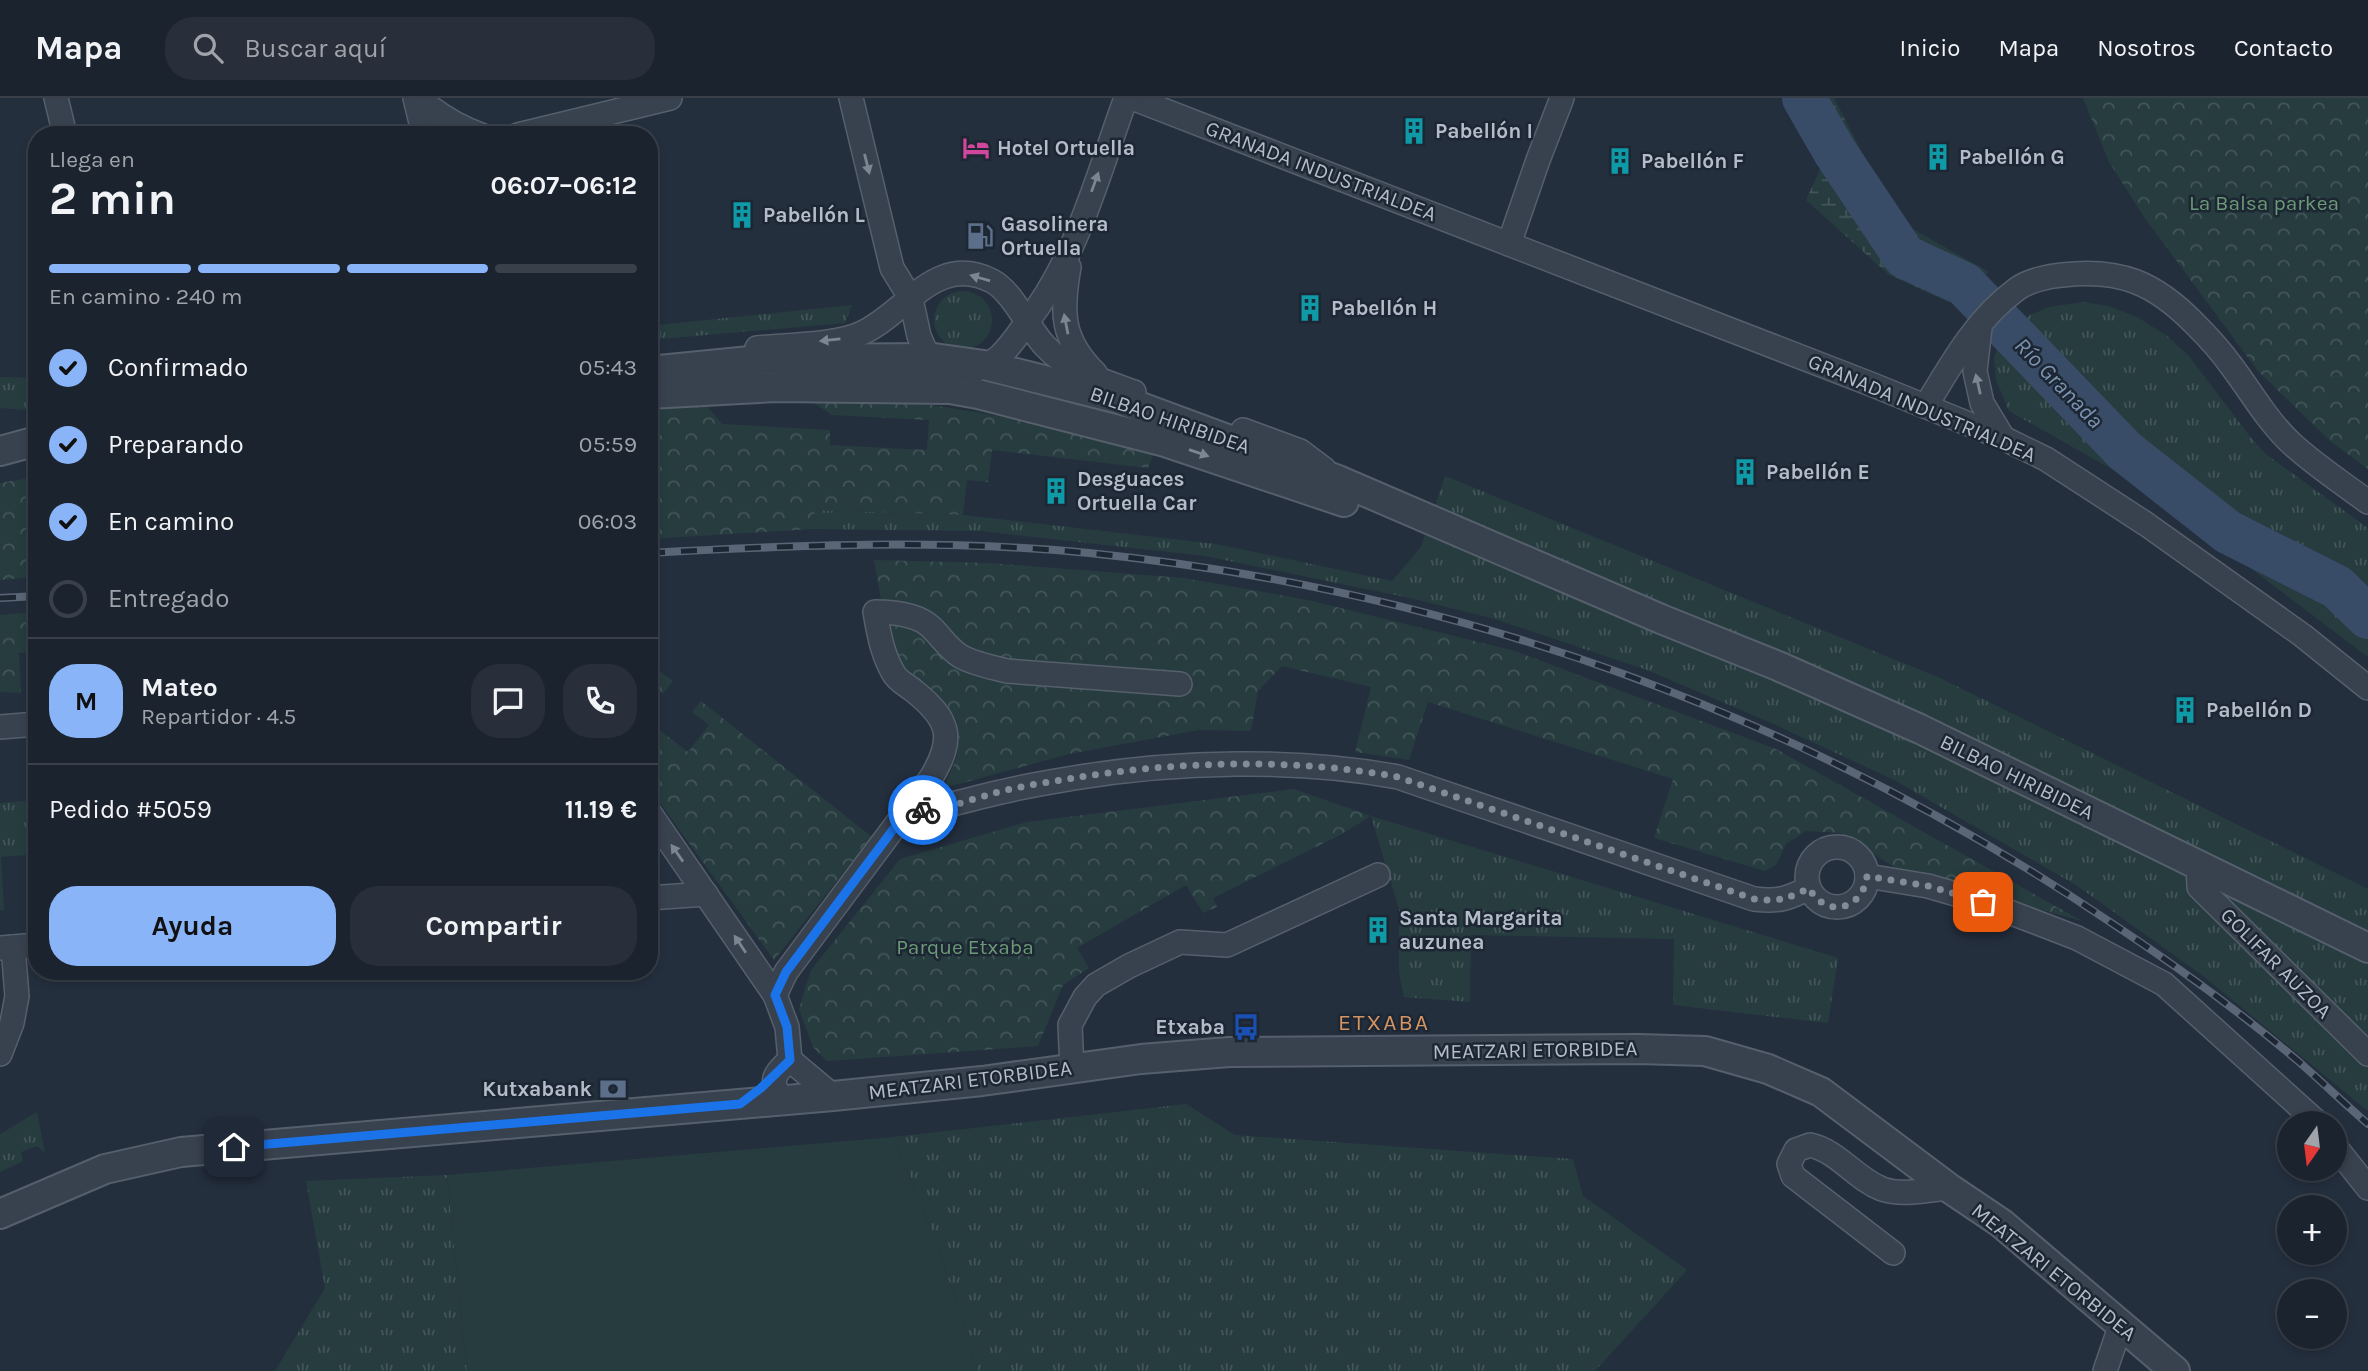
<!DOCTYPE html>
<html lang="es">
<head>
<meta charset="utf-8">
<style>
  :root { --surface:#1b232e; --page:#282f3a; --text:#f1f3f6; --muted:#a0a4aa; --line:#39404a; --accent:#8ab4f8 }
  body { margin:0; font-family:Karla,sans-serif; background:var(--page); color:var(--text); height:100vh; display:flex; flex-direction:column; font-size:26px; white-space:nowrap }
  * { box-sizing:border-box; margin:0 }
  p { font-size:23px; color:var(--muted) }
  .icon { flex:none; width:38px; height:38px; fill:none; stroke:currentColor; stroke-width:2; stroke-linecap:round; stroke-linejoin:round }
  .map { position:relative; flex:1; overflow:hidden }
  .side { position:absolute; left:28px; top:28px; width:630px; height:854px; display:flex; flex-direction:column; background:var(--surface); border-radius:28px; box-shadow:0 4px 10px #0003,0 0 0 2px var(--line) }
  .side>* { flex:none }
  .needle { width:46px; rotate:194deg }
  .controls { position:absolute; left:2277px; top:1013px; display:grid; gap:14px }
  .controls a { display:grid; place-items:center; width:70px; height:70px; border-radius:50%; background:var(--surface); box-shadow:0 4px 10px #0003,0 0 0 2px var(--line); font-size:35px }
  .pin { position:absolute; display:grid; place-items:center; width:60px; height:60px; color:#fff; margin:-30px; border-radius:14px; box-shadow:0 4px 10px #0006 }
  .courier { position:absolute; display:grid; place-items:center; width:70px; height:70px; margin:-35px; border:5px solid #1a73e8; border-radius:50%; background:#fff; color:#222; box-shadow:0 2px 9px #0007 }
  .overview em { font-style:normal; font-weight:700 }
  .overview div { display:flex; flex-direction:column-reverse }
  .overview { display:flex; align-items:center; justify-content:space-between; height:119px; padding:0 21px }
  h1 { font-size:46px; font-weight:700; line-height:52px }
  .bar { display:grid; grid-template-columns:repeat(4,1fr); gap:10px 7px; align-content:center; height:84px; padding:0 21px }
  .bar i { height:9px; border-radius:5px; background:var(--line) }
  .bar .on { background:var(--accent) }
  .bar p { grid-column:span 4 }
  .line { display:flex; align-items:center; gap:18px; padding:0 21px; border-top:2px solid var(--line) }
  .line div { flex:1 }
  .round { display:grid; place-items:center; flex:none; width:74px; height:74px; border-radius:28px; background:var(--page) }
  ol { padding:0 21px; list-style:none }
  li { display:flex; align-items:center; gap:21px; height:77px }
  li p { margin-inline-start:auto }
  li .icon { padding:7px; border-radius:50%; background:var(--accent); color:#111; stroke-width:4 }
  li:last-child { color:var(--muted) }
  li i { width:38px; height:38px; border:4px solid var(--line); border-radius:50% }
  .cta { display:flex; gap:14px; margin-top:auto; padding:14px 21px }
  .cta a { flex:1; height:80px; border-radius:28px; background:var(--accent); color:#111; font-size:28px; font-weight:700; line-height:80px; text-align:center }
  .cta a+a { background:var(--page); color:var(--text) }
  header { display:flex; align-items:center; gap:42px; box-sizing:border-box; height:98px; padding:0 35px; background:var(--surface); border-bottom:2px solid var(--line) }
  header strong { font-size:33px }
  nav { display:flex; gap:38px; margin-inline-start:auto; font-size:24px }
  .search { width:490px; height:63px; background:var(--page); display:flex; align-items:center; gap:18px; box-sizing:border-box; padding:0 24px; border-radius:28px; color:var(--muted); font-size:26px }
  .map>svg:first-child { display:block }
  .grass { fill:url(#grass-tufts) }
  .forest { fill:url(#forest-crowns) }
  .wetland { fill:url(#wetland-marsh) }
  .garden { fill:#263c3f }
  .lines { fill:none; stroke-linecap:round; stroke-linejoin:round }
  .river { stroke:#394c67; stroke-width:44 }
  .minor-casing { stroke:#565f6c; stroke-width:26 }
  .tertiary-casing { stroke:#565f6c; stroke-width:32 }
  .minor { stroke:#38414e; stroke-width:23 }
  .tertiary { stroke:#38414e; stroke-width:28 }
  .rail-casing { stroke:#5a6575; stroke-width:8 }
  .rail { stroke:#1d2633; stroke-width:5; stroke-dasharray:16; stroke-linecap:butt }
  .oneway { fill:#7c8592 }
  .done { stroke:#828b98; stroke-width:7; stroke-dasharray:0 12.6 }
  .route { stroke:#1a73e8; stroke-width:9 }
  .labels { text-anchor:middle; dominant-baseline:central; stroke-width:5; stroke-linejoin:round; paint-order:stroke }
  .poi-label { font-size:21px; font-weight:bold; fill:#b4bcc9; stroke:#1d2633; text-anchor:start }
  .street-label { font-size:21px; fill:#b4bcc9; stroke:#1d2633 }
  .park-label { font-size:21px; fill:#6b9a76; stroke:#1d2633 }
  .water-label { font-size:23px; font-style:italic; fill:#7c92b1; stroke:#1d2633 }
  .neighbourhood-label { font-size:23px; letter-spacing:2px; fill:#d59563; stroke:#1d2633 }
</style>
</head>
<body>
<header>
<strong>Mapa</strong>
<div class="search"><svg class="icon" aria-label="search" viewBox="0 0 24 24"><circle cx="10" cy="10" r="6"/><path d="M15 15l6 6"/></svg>Buscar aquí</div>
<nav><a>Inicio</a><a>Mapa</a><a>Nosotros</a><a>Contacto</a></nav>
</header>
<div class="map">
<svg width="2368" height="1273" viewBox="0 0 2368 1273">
  <defs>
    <pattern id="grass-tufts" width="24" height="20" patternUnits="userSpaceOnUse" patternTransform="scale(1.75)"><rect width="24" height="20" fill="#263c3f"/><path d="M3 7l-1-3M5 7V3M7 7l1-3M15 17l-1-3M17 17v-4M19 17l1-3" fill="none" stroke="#435659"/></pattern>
    <pattern id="forest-crowns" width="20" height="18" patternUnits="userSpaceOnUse" patternTransform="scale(1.75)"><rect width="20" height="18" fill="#263c3f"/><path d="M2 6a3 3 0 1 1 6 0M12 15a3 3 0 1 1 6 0" fill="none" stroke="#435659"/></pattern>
    <pattern id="wetland-marsh" width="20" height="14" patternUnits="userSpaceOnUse" patternTransform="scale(1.75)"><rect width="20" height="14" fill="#263c3f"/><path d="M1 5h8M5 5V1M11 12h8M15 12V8" fill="none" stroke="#435659"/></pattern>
  </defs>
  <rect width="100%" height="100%" fill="#242f3e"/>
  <!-- grass -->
  <g class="grass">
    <circle cx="963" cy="222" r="29"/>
    <polygon points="2083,204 2108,208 2137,219 2167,238 2188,257 2252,341 2267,357 2368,430 2368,559 2224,450 2122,377 2009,313 1996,282 1994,259 2000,245 2030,217 2049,209"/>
    <polygon points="852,207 845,225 649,242 649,228"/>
    <polygon points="0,279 37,280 37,313 0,310"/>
    <polygon points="1445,378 1940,580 2368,791 2368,1013 2202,877 2076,787 1894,682 1776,627 1647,572 1495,521 1410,500 1205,458 981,433 813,431 815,412 963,417 1216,446 1392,483 1421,449"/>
    <polygon points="37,702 37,756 1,759 4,812 0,812 0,705"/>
    <polygon points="1371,718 1838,860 1828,925 1673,907 1674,841 1471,837 1470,904 1404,899 1399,874 1399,811"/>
    <polygon points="1186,1006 1235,1037 1573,1061 1583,1098 1687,1172 1595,1273 978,1273 938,1149 893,1039"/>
    <polygon points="37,1014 45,1055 37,1048 21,1054 23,1063 0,1074 0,1036"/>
    <polygon points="447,1077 467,1273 275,1273 325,1190 306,1083"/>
  </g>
  <!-- forest -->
  <g class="forest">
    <polygon points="2083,0 2368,0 2368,371 2330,343 2258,273 2144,119 2109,64"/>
    <polygon points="695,294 722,326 830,332 830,347 927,352 929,322 832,317 814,305 911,304 976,314 1071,332 1153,357 1148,370 992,352 988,384 967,382 963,417 815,412 813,431 649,441 649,296"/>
    <polygon points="37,379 37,479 0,482 0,385"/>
    <polygon points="874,462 989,465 1184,480 1308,502 1515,553 1776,651 2082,823 1902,774 1840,735 1806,733 1786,746 1776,767 1765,773 1654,740 1673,681 1428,604 1409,662 1355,654 1371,589 1282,568 1258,593 1251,633 1199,632 1069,656 944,690 957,658 957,622 941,600 898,563 887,535"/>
    <polygon points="37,514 37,554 19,555 21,595 0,594 0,517"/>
    <polygon points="649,565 673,583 663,596 649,585"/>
    <polygon points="701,603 872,739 774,862 649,690 649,624 688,654 709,627 692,614"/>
    <polygon points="1294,691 1371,718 1340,737 1213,800 1217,809 1203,815 1186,787 1077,850 1089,870 1063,887 1038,948 827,963 813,949 799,911 811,872 900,761 1027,724"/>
  </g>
  <!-- wetland -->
  <polygon class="wetland" points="1784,0 1834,0 1897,122 1989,174 1948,204 1888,176 1806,102 1821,69"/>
  <!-- garden -->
  <polygon class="garden" points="893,1039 938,1149 978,1273 467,1273 447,1077"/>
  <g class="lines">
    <!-- river -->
    <polyline class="river" points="1804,0 1835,54 1905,159 1964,186 2125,353 2228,434 2337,489 2368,519"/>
    <defs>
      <g id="minor">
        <polyline points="56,0 65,37"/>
        <polyline points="415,0 424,37"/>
        <path d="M419 0C438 17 456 28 481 37"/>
        <polyline points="851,0 892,170 911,201 919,238 925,252 943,267"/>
        <polyline points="1132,0 1873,287 2003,340 2046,361 2146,426 2302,537 2368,590"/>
        <polyline points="518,37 670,0"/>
        <polyline points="1509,146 1538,62 1562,0"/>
        <path d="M1069 169C1061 214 1061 241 1095 275"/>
        <polyline points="1980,230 1975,273 1982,305 2003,340"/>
        <path d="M757 250C787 247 837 247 862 235 906 215 936 154 992 183 1013 194 1028 230 1045 248 1068 273 1104 283 1134 294"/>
        <path d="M791 277C809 276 827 274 845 275 886 275 926 282 967 274 999 268 1010 247 1027 224 1077 160 1098 76 1126 0"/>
        <path d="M1926 308C1951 266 1977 220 2017 191 2028 183 2048 178 2062 177 2120 170 2155 185 2195 226 2207 238 2220 252 2230 266 2250 292 2267 323 2292 346 2315 367 2342 385 2368 404"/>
        <polyline points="1243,332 1300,353 1324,371"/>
        <polyline points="0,629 37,626"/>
        <polyline points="649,714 775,897 787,929 790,962"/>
        <path d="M907 714C939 711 969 701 1001 694 1025 688 1050 684 1074 680 1176 663 1297 660 1398 679L1754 801C1778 804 1787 801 1809 790"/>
        <circle cx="1837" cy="779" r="30"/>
        <polyline points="2198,768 2199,789 2368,956"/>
        <polyline points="1867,778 1928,788 1983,804 2077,840 2164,886 2319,1026"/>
        <polyline points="649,800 706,796"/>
        <polyline points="0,850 37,847"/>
        <path d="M775 897 786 874 931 680C955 640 950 622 914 593 908 588 898 583 894 576 882 556 879 536 875 514 894 514 918 516 932 530 942 540 948 550 960 558 974 566 991 569 1007 573L1180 586"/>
        <polyline points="0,956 12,925 17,898 13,849"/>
        <polyline points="1072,971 1070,927 1085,899 1096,887 1129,868 1180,844 1227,847 1378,777"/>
        <path d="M783 1002C768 984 774 975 790 962L833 998"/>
        <polyline points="2334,1047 2368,1090"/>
        <path d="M1893 1155 1793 1078 1789 1066 1796 1052 1810 1047C1838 1053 1856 1081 1882 1091 1902 1098 1928 1092 1949 1090"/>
        <polyline points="2105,1273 2120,1229"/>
      </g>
      <g id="tertiary">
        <polyline points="649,273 771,261 934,260 984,267 1119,301 1338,382 1661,521 1778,568 1920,631 2368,850"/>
        <polyline points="649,296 776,289 950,291 978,296 1165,344 1344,404"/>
        <polyline points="0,353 37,343"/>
        <polyline points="0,1116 105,1071 181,1054 833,998 982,983 1141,961 1229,954 1638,951 1705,953 1768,971 1821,994 1949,1090 2001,1125 2175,1273"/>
      </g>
    </defs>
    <!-- minor casing -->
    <use href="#minor" class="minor-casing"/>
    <!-- tertiary casing -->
    <use href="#tertiary" class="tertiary-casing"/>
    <!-- minor -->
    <use href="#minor" class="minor"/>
    <!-- tertiary -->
    <use href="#tertiary" class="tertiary"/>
    <defs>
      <g id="rail">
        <path d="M649 455C796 447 943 441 1089 455 1458 492 1803 617 2110 824 2175 867 2239 913 2298 963 2322 984 2345 1006 2368 1026"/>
        <polyline points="0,500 37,498"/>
      </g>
    </defs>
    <!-- rail casing -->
    <use href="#rail" class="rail-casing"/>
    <!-- rail -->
    <use href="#rail" class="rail"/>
  </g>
  <!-- one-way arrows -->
  <defs><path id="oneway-solid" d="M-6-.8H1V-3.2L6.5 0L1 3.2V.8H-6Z" transform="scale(1.75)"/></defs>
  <g class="oneway">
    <use href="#oneway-solid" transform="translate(867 66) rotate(76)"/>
    <use href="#oneway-solid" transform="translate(1095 84) rotate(-70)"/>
    <use href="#oneway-solid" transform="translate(980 180) rotate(-164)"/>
    <use href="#oneway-solid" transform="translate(1066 226) rotate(-101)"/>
    <use href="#oneway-solid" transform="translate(830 242) rotate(174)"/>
    <use href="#oneway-solid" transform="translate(1978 286) rotate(-103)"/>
    <use href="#oneway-solid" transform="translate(1199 355) rotate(19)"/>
    <use href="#oneway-solid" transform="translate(677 755) rotate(-125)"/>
    <use href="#oneway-solid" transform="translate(740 846) rotate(-124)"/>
  </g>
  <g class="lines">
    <!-- done -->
    <path class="done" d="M923 712C947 711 972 701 995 695 1021 688 1048 684 1074 680 1176 663 1297 660 1398 679L1754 801C1778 804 1787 801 1809 790 1826 821 1863 812 1867 778L1928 788 1983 804"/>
    <!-- route -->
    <polyline class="route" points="234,1049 740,1006 761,990 790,962 787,929 775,897 786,874 907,713 923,712"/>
  </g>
  <!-- icons -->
  <defs>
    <symbol id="building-bare" viewBox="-9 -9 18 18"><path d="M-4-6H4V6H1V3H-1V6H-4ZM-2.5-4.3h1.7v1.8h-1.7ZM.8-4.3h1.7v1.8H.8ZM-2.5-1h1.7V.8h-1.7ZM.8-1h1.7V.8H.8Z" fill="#0f9aa8" stroke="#1d2633" stroke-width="2.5" paint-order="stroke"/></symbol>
    <symbol id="hotel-bare" viewBox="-9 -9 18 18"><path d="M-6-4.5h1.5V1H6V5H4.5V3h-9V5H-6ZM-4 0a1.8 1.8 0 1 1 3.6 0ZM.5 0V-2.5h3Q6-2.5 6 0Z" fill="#d1479c" stroke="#1d2633" stroke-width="2.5" paint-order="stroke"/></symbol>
    <symbol id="fuel-bare" viewBox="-9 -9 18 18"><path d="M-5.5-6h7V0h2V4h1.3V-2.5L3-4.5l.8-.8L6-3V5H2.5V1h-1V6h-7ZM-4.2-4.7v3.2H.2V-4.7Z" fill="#5c6f8a" stroke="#1d2633" stroke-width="2.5" paint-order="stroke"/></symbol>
    <symbol id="bus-bare" viewBox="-9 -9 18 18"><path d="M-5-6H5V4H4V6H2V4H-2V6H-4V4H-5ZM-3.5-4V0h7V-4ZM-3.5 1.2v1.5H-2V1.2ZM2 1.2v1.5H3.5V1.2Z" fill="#1a4fb4" stroke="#1d2633" stroke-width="2.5" paint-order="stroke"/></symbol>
    <symbol id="bank-bare" viewBox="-9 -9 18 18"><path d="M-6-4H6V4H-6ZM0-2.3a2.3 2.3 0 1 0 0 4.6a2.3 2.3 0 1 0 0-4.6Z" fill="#5c6f8a" stroke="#1d2633" stroke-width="2.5" paint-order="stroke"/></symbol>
  </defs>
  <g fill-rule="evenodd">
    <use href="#building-bare" x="1395" y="14" width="38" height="38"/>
    <use href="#hotel-bare" x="957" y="31" width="38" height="38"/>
    <use href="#building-bare" x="1919" y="40" width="38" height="38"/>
    <use href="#building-bare" x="1601" y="44" width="38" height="38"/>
    <use href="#building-bare" x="723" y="98" width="38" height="38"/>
    <use href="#fuel-bare" x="961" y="119" width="38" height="38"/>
    <use href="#building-bare" x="1291" y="191" width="38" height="38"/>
    <use href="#building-bare" x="1726" y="355" width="38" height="38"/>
    <use href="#building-bare" x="1037" y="374" width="38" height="38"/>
    <use href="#building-bare" x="2166" y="593" width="38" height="38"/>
    <use href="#building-bare" x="1359" y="813" width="38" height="38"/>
    <use href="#bus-bare" x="1227" y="910" width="38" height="38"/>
    <use href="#bank-bare" x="594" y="972" width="38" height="38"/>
  </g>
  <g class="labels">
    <!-- poi labels -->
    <g class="poi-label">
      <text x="1435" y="33">Pabellón I</text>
      <text x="997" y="50">Hotel Ortuella</text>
      <text x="1959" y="59">Pabellón G</text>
      <text x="1641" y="63">Pabellón F</text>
      <text x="763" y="117">Pabellón L</text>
      <text x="1001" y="126">Gasolinera<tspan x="1001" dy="24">Ortuella</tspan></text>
      <text x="1331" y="210">Pabellón H</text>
      <text x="1766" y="374">Pabellón E</text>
      <text x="1077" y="381">Desguaces<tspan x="1077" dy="24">Ortuella Car</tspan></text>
      <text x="2206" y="612">Pabellón D</text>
      <text x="1399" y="820">Santa Margarita<tspan x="1399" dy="24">auzunea</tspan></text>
      <text x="1225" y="929" text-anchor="end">Etxaba</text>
      <text x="592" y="991" text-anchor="end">Kutxabank</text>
    </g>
    <!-- street labels -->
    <g class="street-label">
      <text transform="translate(1321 73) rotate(21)">GRANADA INDUSTRIALDEA</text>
      <text transform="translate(1922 310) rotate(23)">GRANADA INDUSTRIALDEA</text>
      <text transform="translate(1170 322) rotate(19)">BILBAO HIRIBIDEA</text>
      <text transform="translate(2017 679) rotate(26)">BILBAO HIRIBIDEA</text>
      <text transform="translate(2276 865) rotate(45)">GOLIFAR AUZOA</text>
      <text transform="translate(1535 952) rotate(-1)">MEATZARI ETORBIDEA</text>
      <text transform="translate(970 982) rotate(-7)">MEATZARI ETORBIDEA</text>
      <text transform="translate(2054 1174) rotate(39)">MEATZARI ETORBIDEA</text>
    </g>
    <!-- park labels -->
    <g class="park-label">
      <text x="2264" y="105">La Balsa parkea</text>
      <text x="965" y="849">Parque Etxaba</text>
    </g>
    <!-- water labels -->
    <g class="water-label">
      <text transform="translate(2059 285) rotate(46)">Río Granada</text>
    </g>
    <!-- neighbourhood labels -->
    <g class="neighbourhood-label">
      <text x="1384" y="924">ETXABA</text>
    </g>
  </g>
</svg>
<div class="controls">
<a><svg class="needle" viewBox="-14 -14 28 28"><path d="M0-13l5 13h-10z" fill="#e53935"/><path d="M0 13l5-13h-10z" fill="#a0a4aa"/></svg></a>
<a>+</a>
<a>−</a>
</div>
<div class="pin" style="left:1983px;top:804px;background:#ea580c"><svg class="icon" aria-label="bag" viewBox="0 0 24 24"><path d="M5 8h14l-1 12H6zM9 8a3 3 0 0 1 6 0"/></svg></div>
<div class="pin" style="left:234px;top:1049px;background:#1f2937"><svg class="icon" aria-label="home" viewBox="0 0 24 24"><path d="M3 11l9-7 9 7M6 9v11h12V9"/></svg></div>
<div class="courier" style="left:923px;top:712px"><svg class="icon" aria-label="bike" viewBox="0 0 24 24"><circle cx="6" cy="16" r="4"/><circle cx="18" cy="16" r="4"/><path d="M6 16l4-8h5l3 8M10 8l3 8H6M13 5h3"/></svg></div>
<section class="side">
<div class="overview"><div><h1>2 min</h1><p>Llega en</p></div><em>06:07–06:12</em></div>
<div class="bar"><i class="on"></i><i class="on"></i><i class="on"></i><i></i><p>En camino · 240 m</p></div>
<ol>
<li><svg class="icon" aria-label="check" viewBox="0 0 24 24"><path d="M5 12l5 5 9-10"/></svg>Confirmado<p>05:43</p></li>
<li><svg class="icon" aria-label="check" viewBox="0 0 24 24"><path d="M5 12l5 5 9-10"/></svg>Preparando<p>05:59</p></li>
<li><svg class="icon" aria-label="check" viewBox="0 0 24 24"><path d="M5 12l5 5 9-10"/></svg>En camino<p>06:03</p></li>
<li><i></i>Entregado</li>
</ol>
<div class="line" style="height:126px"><b class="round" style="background:var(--accent);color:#111">M</b><div><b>Mateo</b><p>Repartidor · 4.5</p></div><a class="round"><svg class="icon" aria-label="chat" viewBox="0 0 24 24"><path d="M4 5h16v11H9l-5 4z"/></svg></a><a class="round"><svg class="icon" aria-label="phone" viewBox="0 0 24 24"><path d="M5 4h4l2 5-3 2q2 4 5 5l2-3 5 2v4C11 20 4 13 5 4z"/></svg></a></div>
<div class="line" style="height:91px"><div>Pedido #5059</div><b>11.19 €</b></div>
<div class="cta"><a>Ayuda</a><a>Compartir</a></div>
</section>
</div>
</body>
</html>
